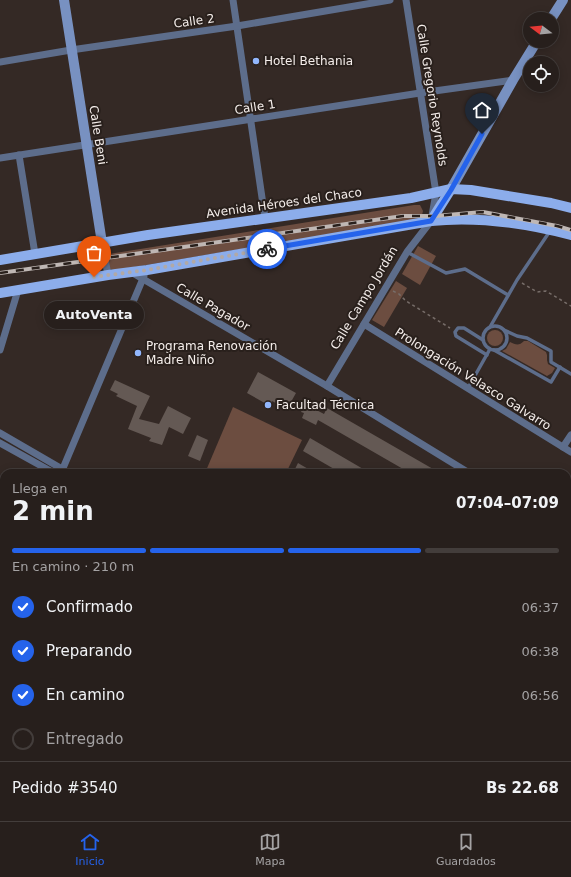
<!DOCTYPE html>
<html lang="es">
<head>
<meta charset="utf-8">
<style>
  :root { --surface:#271f1c; --page:#332c29; --text:#f1f3f6; --muted:#a4a2a3; --line:#433d3b; --accent:#2563eb }
  body { margin:0; font-family:"DejaVu Sans",sans-serif; background:var(--page); color:var(--text); height:100vh; display:flex; flex-direction:column; font-size:15px; white-space:nowrap }
  * { box-sizing:border-box; margin:0 }
  p { font-size:13px; color:var(--muted) }
  .icon { flex:none; width:22px; height:22px; fill:none; stroke:currentColor; stroke-width:2; stroke-linecap:round; stroke-linejoin:round }
  .map { position:relative; flex:1; overflow:hidden }
  .details { position:absolute; left:0px; top:469px; width:571px; height:352px; display:flex; flex-direction:column; background:var(--surface); border-radius:12px 12px 0 0; box-shadow:0 2px 10px #0003,0 0 0 1px var(--line) }
  .details>* { flex:none }
  .needle { width:26px; rotate:286deg }
  .buttons { position:absolute; left:523px; top:12px; display:grid; gap:8px }
  .buttons a { display:grid; place-items:center; width:36px; height:36px; border-radius:50%; background:var(--surface); box-shadow:0 2px 10px #0003,0 0 0 1px var(--line); font-size:20px }
  .pin { position:absolute; display:grid; place-items:center; width:34px; height:34px; color:#fff; margin:-41px -17px; border-radius:50% 50% 50% 0; rotate:-45deg; box-shadow:0 0 4px #0007 }
  .pin .icon { rotate:45deg }
  .courier { position:absolute; display:grid; place-items:center; width:40px; height:40px; margin:-20px; border:3px solid #2563eb; border-radius:50%; background:#fff; color:#222; box-shadow:0 1px 5px #0007 }
  .bubble { position:absolute; height:28px; border-radius:14px; background:var(--surface); box-shadow:0 2px 10px #0003,0 0 0 1px var(--line); font-size:13px; font-weight:800; line-height:28px; text-align:center }
  .head em { font-style:normal; font-weight:800 }
  .head div { display:flex; flex-direction:column-reverse }
  .head { display:flex; align-items:center; justify-content:space-between; height:68px; padding:0 12px }
  h1 { font-size:26px; font-weight:800; line-height:30px }
  .bar { display:grid; grid-template-columns:repeat(4,1fr); gap:6px 4px; align-content:center; height:48px; padding:0 12px }
  .bar i { height:5px; border-radius:3px; background:var(--line) }
  .bar .selected { background:var(--accent) }
  .bar p { grid-column:span 4 }
  .line { display:flex; align-items:center; gap:10px; padding:0 12px; border-top:1px solid var(--line) }
  .line div { flex:1 }
  ol { padding:0 12px; list-style:none }
  li { display:flex; align-items:center; gap:12px; height:44px }
  li p { margin-inline-start:auto }
  li .icon { padding:4px; border-radius:50%; background:var(--accent); color:#fff; stroke-width:4 }
  li:last-child { color:var(--muted) }
  li i { width:22px; height:22px; border:2px solid var(--line); border-radius:50% }
  .tab-bar { display:flex; justify-content:space-around; align-items:center; height:56px; border-top:1px solid var(--line); background:var(--surface); font-size:11px; color:var(--muted) }
  .tab-bar a { display:grid; justify-items:center; gap:2px }
  .tab-bar .selected { color:var(--accent) }
  .map>svg:first-child { display:block }
  .green { fill:#6c4d40 }
  .building { fill:#645954 }
  .lines { fill:none; stroke-linecap:round; stroke-linejoin:round }
  .path { stroke:#776d69; stroke-width:1.5; stroke-dasharray:3 3; stroke-linecap:butt }
  .lane { stroke:#5d6d8b; stroke-width:3.5 }
  .street { stroke:#5d6d8b; stroke-width:7 }
  .secondary { stroke:#7891c1; stroke-width:10 }
  .primary { stroke:#8cadeb; stroke-width:10 }
  .rail-casing { stroke:#bfb7b4; stroke-width:4 }
  .rail { stroke:#29201c; stroke-width:2.5; stroke-dasharray:8; stroke-linecap:butt }
  .done { stroke:#b1a9a6; stroke-width:4; stroke-dasharray:0 7.2 }
  .route { stroke:#2563eb; stroke-width:5 }
  .poi-dot { fill:#92b7fd; stroke:#29201c; stroke-width:1.5 }
  .labels { text-anchor:middle; dominant-baseline:central; stroke-width:4; stroke-linejoin:round; paint-order:stroke }
  .street-label { font-size:12px; fill:#f5eeeb; stroke:#29201c }
  .poi-label { font-size:12px; fill:#f5eeeb; stroke:#29201c; text-anchor:start }
</style>
</head>
<body>
<div class="map">
<svg width="571" height="821" viewBox="0 0 571 821">
  <rect width="100%" height="100%" fill="#342925"/>
  <!-- green -->
  <g class="green">
    <polygon points="414,205 420,205 423,211 421,219 116,270 110,269 108,264 109,254"/>
    <polygon points="418,246 436,256 420,285 402,274"/>
    <polygon points="396,281 407,288 384,327 372,320"/>
    <circle cx="495" cy="338" r="8"/>
    <path d="M524 341H528L546 352 547 355V360L548 364 555 368 552 373 547 376 502 351 506 349 510 342C516 345 519 346 524 341Z"/>
    <polygon points="233,407 302,440 286,473 205,473"/>
  </g>
  <!-- building -->
  <g class="building">
    <polygon points="258,372 296,393 287,409 272,401 270,406 247,393"/>
    <polygon points="115,380 150,396 139,419 159,424 168,406 191,418 183,434 169,427 162,445 149,441 151,438 128,429 137,406 116,396 118,394 110,390"/>
    <polygon points="305,404 324,414 327,408 440,473 410,473 318,420 316,425 302,418 304,413 301,412"/>
    <polygon points="197,435 208,440 200,461 188,456"/>
    <polygon points="310,438 370,473 341,473 303,451"/>
    <polygon points="298,463 315,473 293,473"/>
  </g>
  <g class="lines">
    <!-- path -->
    <g class="path">
      <polyline points="522,283 537,292 546,291 571,306"/>
      <polyline points="393,291 399,294 406,301 450,328"/>
    </g>
    <!-- lane -->
    <g class="lane">
      <polyline points="407,252 446,273 465,269 508,295"/>
      <circle cx="495" cy="338" r="12"/>
      <polyline points="490,327 517,280 550,231"/>
      <polyline points="504,330 517,336 527,338 551,351 551,362 571,374"/>
      <polyline points="483,340 464,328 458,328 455,332 456,336 487,355"/>
      <polyline points="494,350 551,382 560,367"/>
      <polyline points="468,388 490,349"/>
    </g>
    <!-- street -->
    <g class="street">
      <polyline points="233,0 265,218"/>
      <polyline points="0,62 71,50 237,26 390,0"/>
      <polyline points="19,155 35,254"/>
      <polyline points="0,158 420,93 513,80"/>
      <polyline points="102,243 108,275"/>
      <polyline points="131,272 327,386 469,473"/>
      <polyline points="364,324 571,452"/>
      <polyline points="0,350 18,290"/>
      <polyline points="327,386 407,252 431,221 436,193 406,0"/>
      <polyline points="0,433 69,473"/>
      <polyline points="0,443 54,473"/>
      <polyline points="563,447 571,435"/>
      <polyline points="61,473 144,276"/>
      <polyline points="567,531 571,534"/>
      <polyline points="0,663 4,650"/>
      <polyline points="567,680 571,671"/>
      <polyline points="567,762 571,764"/>
      <polyline points="567,775 571,777"/>
      <polyline points="48,821 49,817"/>
      <polyline points="141,821 142,817"/>
      <polyline points="505,821 507,817"/>
    </g>
    <!-- secondary -->
    <g class="secondary">
      <polyline points="64,0 102,243"/>
      <polyline points="551,19 563,0"/>
      <polyline points="451,189 513,80 537,41"/>
      <polyline points="0,660 4,662"/>
      <polyline points="293,817 293,821"/>
      <polyline points="352,817 361,821"/>
      <polyline points="233,821 249,817"/>
      <polyline points="321,821 333,817"/>
    </g>
    <!-- primary -->
    <g class="primary">
      <polyline points="431,221 451,189"/>
      <polyline points="0,260 148,235 411,198 451,189 471,190 551,203 571,208"/>
      <path d="M0 293 108 275 147 270 431 221C479 216 525 223 571 235"/>
    </g>
    <defs>
      <polyline id="rail" points="0,273 403,216 435,216 483,212 557,226 571,230"/>
    </defs>
    <!-- rail casing -->
    <use href="#rail" class="rail-casing"/>
    <!-- rail -->
    <use href="#rail" class="rail"/>
  </g>
  <g class="lines">
    <!-- done -->
    <polyline class="done" points="94,277 147,270 267,249"/>
    <!-- route -->
    <polyline class="route" points="267,249 431,221 451,190 482,134"/>
  </g>
  <!-- markers -->
  <g class="poi-dot">
    <circle cx="256" cy="61" r="4"/>
    <circle cx="138" cy="353" r="4"/>
    <circle cx="268" cy="405" r="4"/>
  </g>
  <g class="labels">
    <!-- street labels -->
    <g class="street-label">
      <text transform="translate(194 21) rotate(-8)">Calle 2</text>
      <text transform="translate(432 95) rotate(81)">Calle Gregorio Reynolds</text>
      <text transform="translate(255 107) rotate(-9)">Calle 1</text>
      <text transform="translate(98 135) rotate(81)">Calle Beni</text>
      <text transform="translate(284 203) rotate(-8)">Avenida Héroes del Chaco</text>
      <text transform="translate(364 298) rotate(-59)">Calle Campo Jordán</text>
      <text transform="translate(213 307) rotate(30)">Calle Pagador</text>
      <text transform="translate(473 379) rotate(32)">Prolongación Velasco Galvarro</text>
    </g>
    <!-- poi labels -->
    <g class="poi-label">
      <text x="264" y="61">Hotel Bethania</text>
      <text x="146" y="346">Programa Renovación<tspan x="146" dy="14">Madre Niño</tspan></text>
      <text x="276" y="405">Facultad Técnica</text>
    </g>
  </g>
</svg>
<div class="buttons">
<a><svg class="needle" viewBox="-14 -14 28 28"><path d="M0-13l5 13h-10z" fill="#e53935"/><path d="M0 13l5-13h-10z" fill="#a4a2a3"/></svg></a>
<a><svg class="icon" aria-label="locate" viewBox="0 0 24 24"><circle cx="12" cy="12" r="6"/><path d="M12 2v4M12 18v4M2 12h4M18 12h4"/></svg></a>
</div>
<div class="pin" style="left:94px;top:277px;background:#ea580c"><svg class="icon" aria-label="bag" viewBox="0 0 24 24"><path d="M5 8h14l-1 12H6zM9 8a3 3 0 0 1 6 0"/></svg></div>
<div class="pin" style="left:482px;top:134px;background:#1f2937"><svg class="icon" aria-label="home" viewBox="0 0 24 24"><path d="M3 11l9-7 9 7M6 9v11h12V9"/></svg></div>
<div class="courier" style="left:267px;top:249px"><svg class="icon" aria-label="bike" viewBox="0 0 24 24"><circle cx="6" cy="16" r="4"/><circle cx="18" cy="16" r="4"/><path d="M6 16l4-8h5l3 8M10 8l3 8H6M13 5h3"/></svg></div>
<div class="bubble" style="left:44px;top:301px;width:100px">AutoVenta</div>
<section class="details">
<div class="head"><div><h1>2 min</h1><p>Llega en</p></div><em>07:04–07:09</em></div>
<div class="bar"><i class="selected"></i><i class="selected"></i><i class="selected"></i><i></i><p>En camino · 210 m</p></div>
<ol>
<li><svg class="icon" aria-label="check" viewBox="0 0 24 24"><path d="M5 12l5 5 9-10"/></svg>Confirmado<p>06:37</p></li>
<li><svg class="icon" aria-label="check" viewBox="0 0 24 24"><path d="M5 12l5 5 9-10"/></svg>Preparando<p>06:38</p></li>
<li><svg class="icon" aria-label="check" viewBox="0 0 24 24"><path d="M5 12l5 5 9-10"/></svg>En camino<p>06:56</p></li>
<li><i></i>Entregado</li>
</ol>
<div class="line" style="height:52px"><div>Pedido #3540</div><b>Bs 22.68</b></div>
</section>
</div>
<nav class="tab-bar">
<a class="selected"><svg class="icon" aria-label="home" viewBox="0 0 24 24"><path d="M3 11l9-7 9 7M6 9v11h12V9"/></svg>Inicio</a>
<a><svg class="icon" aria-label="map" viewBox="0 0 24 24"><path d="M3 6l6-2 6 2 6-2v14l-6 2-6-2-6 2zM9 4v14M15 6v14"/></svg>Mapa</a>
<a><svg class="icon" aria-label="saved" viewBox="0 0 24 24"><path d="M7 4h10v16l-5-4-5 4z"/></svg>Guardados</a>
</nav>
</body>
</html>
